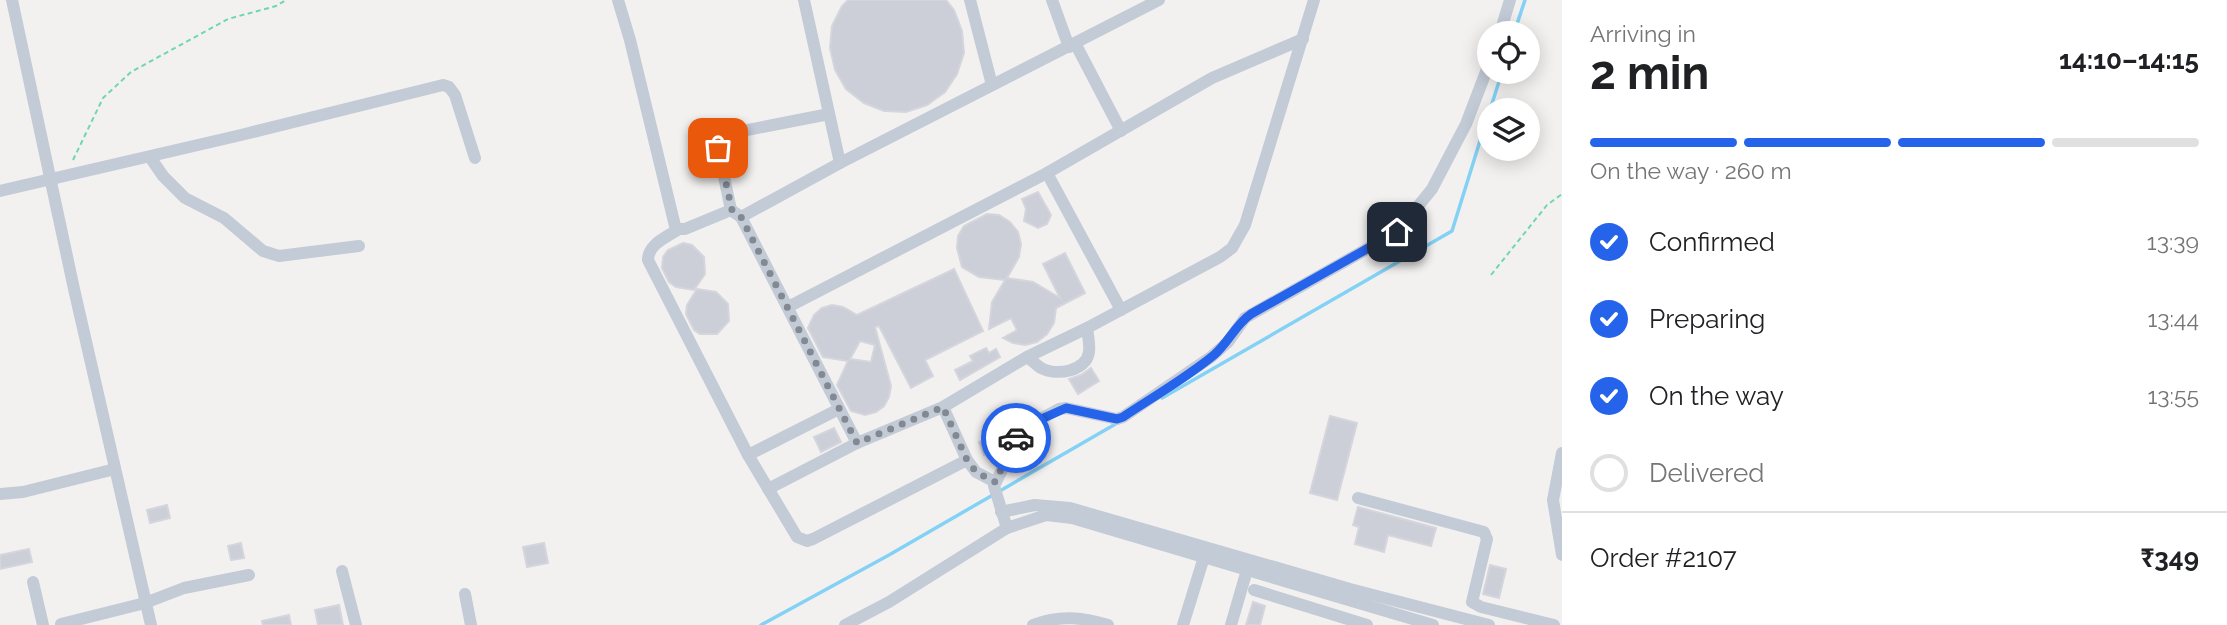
<!DOCTYPE html>
<html lang="en">
<head>
<meta charset="utf-8">
<style>
  :root { --surface:#fff; --page:#f6f6f6; --text:#202124; --muted:#757577; --line:#e0e0e0; --accent:#2563eb }
  body { margin:0; font-family:Raleway,sans-serif; background:var(--page); color:var(--text); height:100vh; display:flex; flex-direction:column; font-size:26px; white-space:nowrap }
  * { box-sizing:border-box; margin:0 }
  p { font-size:23px; color:var(--muted) }
  .icon { flex:none; width:38px; height:38px; fill:none; stroke:currentColor; stroke-width:2; stroke-linecap:round; stroke-linejoin:round }
  .map { position:relative; flex:1; overflow:hidden }
  .sheet { display:flex; flex-direction:column; background:var(--surface); width:665px }
  .sheet>* { flex:none }
  .buttons { position:absolute; left:1477px; top:21px; display:grid; gap:14px }
  .buttons a { display:grid; place-items:center; width:63px; height:63px; border-radius:50%; background:var(--surface); box-shadow:0 4px 18px #0003; font-size:35px }
  .pin { position:absolute; display:grid; place-items:center; width:60px; height:60px; color:#fff; margin:-30px; border-radius:14px; box-shadow:0 4px 10px #0006 }
  .courier { position:absolute; display:grid; place-items:center; width:70px; height:70px; margin:-35px; border:5px solid #2563eb; border-radius:50%; background:#fff; color:#222; box-shadow:0 2px 9px #0007 }
  .summary em { font-style:normal; font-weight:700 }
  .summary div { display:flex; flex-direction:column-reverse }
  .summary { display:flex; align-items:center; justify-content:space-between; height:119px; padding:0 28px }
  h1 { font-size:46px; font-weight:700; line-height:52px }
  .bar { display:grid; grid-template-columns:repeat(4,1fr); gap:10px 7px; align-content:center; height:84px; padding:0 28px }
  .bar i { height:9px; border-radius:5px; background:var(--line) }
  .bar .active { background:var(--accent) }
  .bar p { grid-column:span 4 }
  .line { display:flex; align-items:center; gap:18px; padding:0 28px; border-top:2px solid var(--line) }
  .line div { flex:1 }
  ol { padding:0 28px; list-style:none }
  li { display:flex; align-items:center; gap:21px; height:77px }
  li p { margin-inline-start:auto }
  li .icon { padding:7px; border-radius:50%; background:var(--accent); color:#fff; stroke-width:4 }
  li:last-child { color:var(--muted) }
  li i { width:38px; height:38px; border:4px solid var(--line); border-radius:50% }
  main { display:flex; flex:1; min-height:0 }
  .map>svg:first-child { display:block }
  .lines { fill:none; stroke-linecap:round; stroke-linejoin:round }
  .stream { stroke:#84d1f6; stroke-width:3.5 }
  .building { fill:#cccfd7; stroke:#d4d5dd; stroke-width:2; fill-rule:evenodd }
  .path { stroke:#6fd7b0; stroke-width:2; stroke-dasharray:5 3.5; stroke-linecap:butt }
  .minor { stroke:#c3cbd7; stroke-width:12 }
  .done { stroke:#838992; stroke-width:7; stroke-dasharray:0 12.6 }
  .route { stroke:#2563eb; stroke-width:9 }
</style>
</head>
<body>
<main>
<div class="map">
<svg width="1562" height="625" viewBox="0 0 1562 625">
  <rect width="100%" height="100%" fill="#f3f1f0"/>
  <g class="lines">
    <!-- stream -->
    <g class="stream">
      <polyline points="1514,33 1525,0"/>
      <polyline points="1490,110 1502,72"/>
      <polyline points="1162,398 1452,231 1489,112"/>
      <polyline points="761,625 889,555 1119,422"/>
    </g>
  </g>
  <!-- building -->
  <g class="building">
    <polygon points="848,0 946,0 954,10 962,31 964,53 957,74 945,92 927,105 906,112 884,111 864,103 846,89 835,70 830,48 832,26 842,6"/>
    <polygon points="1038,192 1051,215 1047,224 1038,228 1024,221 1026,209 1022,199"/>
    <polygon points="987,214 999,215 1010,222 1018,232 1021,244 1019,257 1007,278 1033,282 1060,298 1043,264 1065,253 1085,293 1056,308 1054,323 1047,334 1037,342 1025,345 1013,343 1003,338 1017,330 1011,318 989,329 992,302 1005,280 979,277 962,267 957,248 958,236 964,226"/>
    <polygon points="683,243 692,245 704,257 705,274 694,290 676,287 669,282 662,268 663,257 668,250"/>
    <path d="M954 269 983 331 925 360 933 376 911 388 879 326 875 327 891 386 889 397 884 406 876 412 865 415 851 411 837 385 848 361 823 357 808 328 814 315 822 308 832 305 843 307 857 315ZM860 341 875 345 871 362 850 359Z"/>
    <polygon points="697,289 716,292 728,304 729,321 717,334 700,334 694,330 686,314 687,305"/>
    <polygon points="986,348 989,353 996,349 1000,357 960,380 955,370 973,361 970,356"/>
    <polygon points="1091,368 1099,381 1078,394 1069,379 1081,375"/>
    <polygon points="1330,416 1357,423 1337,500 1310,493"/>
    <polygon points="834,428 841,442 821,452 814,437"/>
    <polygon points="991,437 996,450 984,455 979,442"/>
    <polygon points="167,505 170,518 150,523 147,510"/>
    <polygon points="1358,507 1436,528 1431,546 1388,535 1384,552 1355,544 1359,527 1353,525"/>
    <polygon points="241,543 244,558 231,560 228,546"/>
    <polygon points="544,543 548,563 527,567 523,547"/>
    <polygon points="29,549 32,562 0,569 0,555"/>
    <polygon points="1490,565 1506,569 1499,598 1483,594"/>
    <polygon points="1253,602 1265,606 1260,625 1246,625"/>
    <polygon points="339,605 343,625 318,625 315,610"/>
    <polygon points="289,615 291,625 263,625 262,621"/>
  </g>
  <g class="lines">
    <!-- path -->
    <g class="path">
      <polyline points="73,160 103,98 131,72 228,19 276,6 286,0"/>
      <polyline points="1491,275 1547,205 1562,194"/>
    </g>
    <!-- minor -->
    <g class="minor">
      <polyline points="12,0 74,289 151,625"/>
      <polyline points="618,0 630,40 675,226 679,229 685,229 731,210 741,217 857,443"/>
      <polyline points="804,0 840,163"/>
      <polyline points="970,0 992,85"/>
      <polyline points="1052,0 1069,47"/>
      <polyline points="1500,33 1510,0"/>
      <polyline points="1075,43 1121,131"/>
      <polyline points="150,157 163,176 185,198 224,218 263,251 279,256 359,246"/>
      <polyline points="1047,173 1212,78 1303,39"/>
      <polyline points="0,191 241,135 443,85 449,87 455,95 475,158"/>
      <path d="M731 210 718 148C718 141 721 138 727 134L829 114"/>
      <polyline points="741,217 840,163 1159,0"/>
      <path d="M679 229C667 237 648 244 648 260L748 455 797 537 807 541 813 539 967 460"/>
      <polyline points="788,307 1047,173 1121,310"/>
      <path d="M1027 357C1032 360 1036 365 1041 368 1056 376 1086 372 1089 352 1090 344 1088 336 1087 328"/>
      <polyline points="943,407 967,460 976,472 995,482"/>
      <polyline points="1562,453 1553,500 1562,555"/>
      <polyline points="748,455 839,409"/>
      <polyline points="768,489 857,443 943,407 1027,357 1087,328 1220,257 1232,248 1245,225 1314,0"/>
      <polyline points="0,494 23,492 115,469"/>
      <polyline points="1358,498 1484,532 1487,539 1472,602 1481,607 1554,625"/>
      <polyline points="1001,512 1035,505 1070,508 1350,589 1489,625"/>
      <polyline points="1007,528 994,486 1022,429 1059,409 1066,408 1117,419 1123,417 1211,357 1228,342 1245,318 1397,232 1432,189 1466,124 1489,64"/>
      <polyline points="342,571 356,625"/>
      <polyline points="33,582 43,625"/>
      <polyline points="1254,590 1367,625"/>
      <polyline points="465,594 471,625"/>
      <polyline points="61,624 145,603 184,588 249,575"/>
      <polyline points="845,625 889,602 1007,528 1046,515 1072,518 1433,625"/>
      <path d="M1033 625C1059 615 1082 617 1108 625"/>
      <polyline points="1183,625 1204,557"/>
      <polyline points="1231,625 1247,570"/>
    </g>
  </g>
  <g class="lines">
    <!-- done -->
    <polyline class="done" points="718,148 732,210 741,217 857,443 943,407 967,460 976,472 995,482 1016,438"/>
    <!-- route -->
    <path class="route" d="M1016 438 1022 429 1030 424 1066 408 1117 419 1123 417C1153 397 1186 378 1214 355 1228 343 1236 324 1251 314L1397 232"/>
  </g>
</svg>
<div class="buttons">
<a><svg class="icon" aria-label="locate" viewBox="0 0 24 24"><circle cx="12" cy="12" r="6"/><path d="M12 2v4M12 18v4M2 12h4M18 12h4"/></svg></a>
<a><svg class="icon" aria-label="layers" viewBox="0 0 24 24"><path d="M12 4l9 5-9 5-9-5zM3 14l9 5 9-5"/></svg></a>
</div>
<div class="pin" style="left:718px;top:148px;background:#ea580c"><svg class="icon" aria-label="bag" viewBox="0 0 24 24"><path d="M5 8h14l-1 12H6zM9 8a3 3 0 0 1 6 0"/></svg></div>
<div class="pin" style="left:1397px;top:232px;background:#1f2937"><svg class="icon" aria-label="home" viewBox="0 0 24 24"><path d="M3 11l9-7 9 7M6 9v11h12V9"/></svg></div>
<div class="courier" style="left:1016px;top:438px"><svg class="icon" aria-label="car" viewBox="0 0 24 24"><path d="M5 17H2v-5l4-1 3-4h7l3 4 3 1v5h-3M9 17h6M6 11h13"/><circle cx="7" cy="17" r="2"/><circle cx="17" cy="17" r="2"/></svg></div>
</div>
<section class="sheet">
<div class="summary"><div><h1>2 min</h1><p>Arriving in</p></div><em>14:10–14:15</em></div>
<div class="bar"><i class="active"></i><i class="active"></i><i class="active"></i><i></i><p>On the way · 260 m</p></div>
<ol>
<li><svg class="icon" aria-label="check" viewBox="0 0 24 24"><path d="M5 12l5 5 9-10"/></svg>Confirmed<p>13:39</p></li>
<li><svg class="icon" aria-label="check" viewBox="0 0 24 24"><path d="M5 12l5 5 9-10"/></svg>Preparing<p>13:44</p></li>
<li><svg class="icon" aria-label="check" viewBox="0 0 24 24"><path d="M5 12l5 5 9-10"/></svg>On the way<p>13:55</p></li>
<li><i></i>Delivered</li>
</ol>
<div class="line" style="height:91px"><div>Order #2107</div><b>₹349</b></div>
</section>
</main>
</body>
</html>
